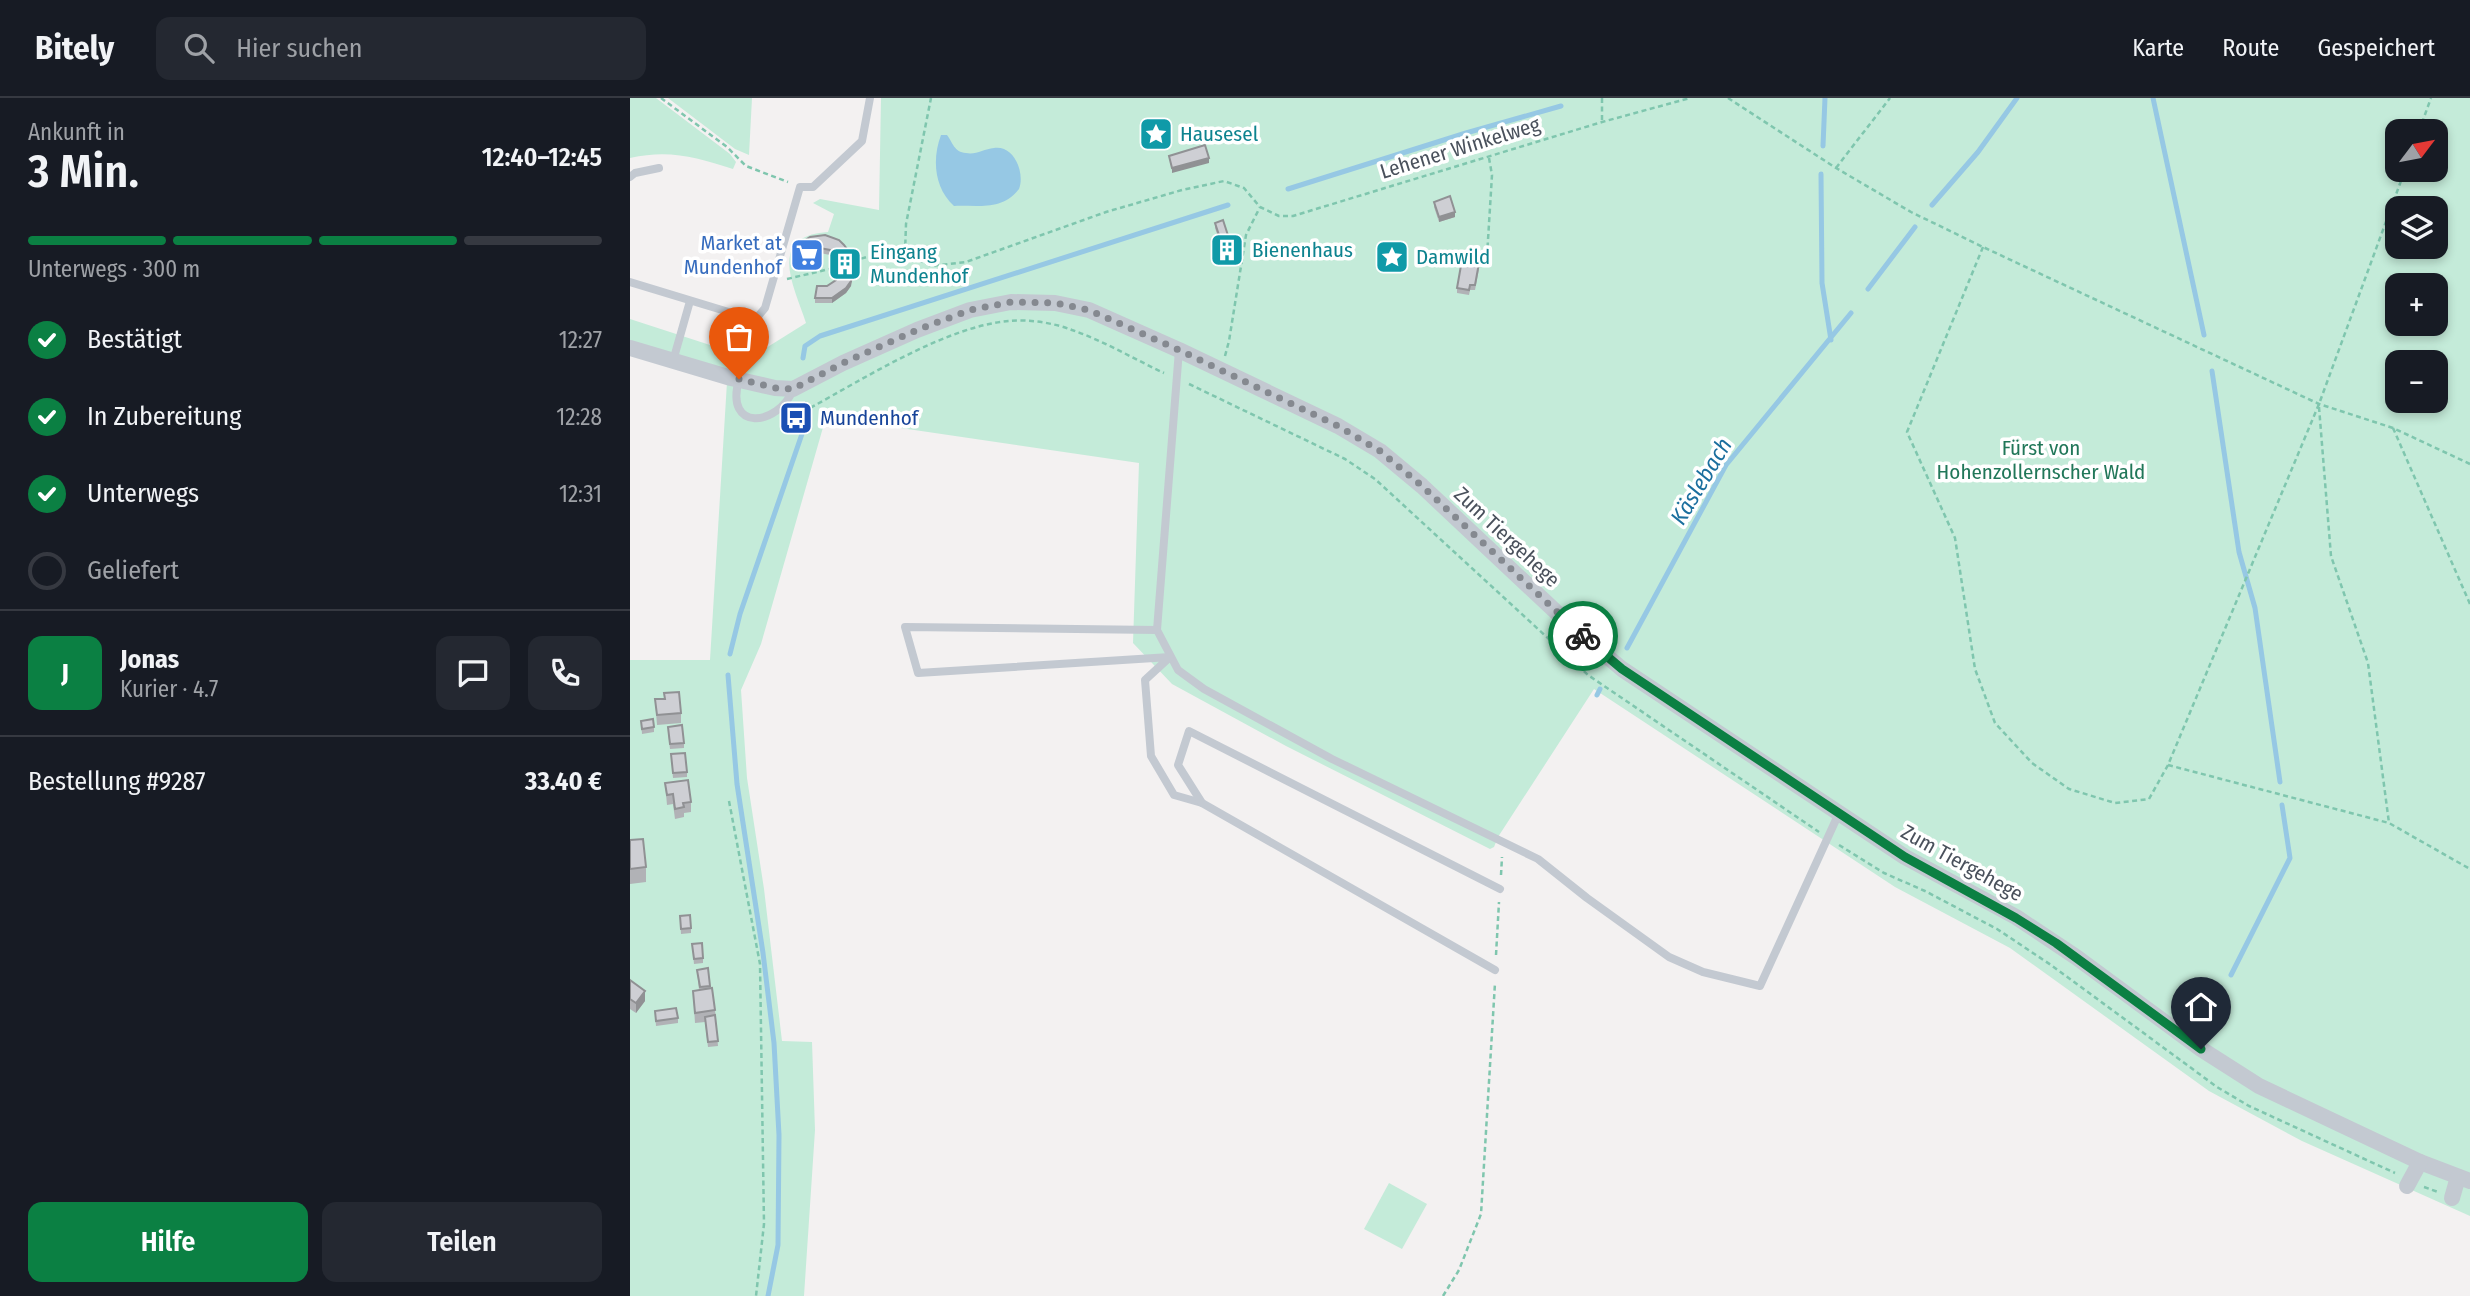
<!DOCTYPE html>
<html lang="de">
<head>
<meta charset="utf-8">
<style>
  :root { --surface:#171b24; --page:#242831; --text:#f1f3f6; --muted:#9ea1a6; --line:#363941; --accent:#0b8043 }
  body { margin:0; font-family:"Fira Sans Condensed",sans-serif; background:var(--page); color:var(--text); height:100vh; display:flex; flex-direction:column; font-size:26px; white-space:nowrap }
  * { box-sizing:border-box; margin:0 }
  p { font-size:23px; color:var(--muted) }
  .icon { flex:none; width:38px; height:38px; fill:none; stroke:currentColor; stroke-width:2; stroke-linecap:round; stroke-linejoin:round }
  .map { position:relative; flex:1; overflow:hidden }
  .details { display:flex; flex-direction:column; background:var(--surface); width:630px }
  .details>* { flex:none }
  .needle { width:46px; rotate:58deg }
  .buttons { position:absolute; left:1755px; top:21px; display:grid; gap:14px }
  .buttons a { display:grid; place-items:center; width:63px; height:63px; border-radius:14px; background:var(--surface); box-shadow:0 4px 10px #0003; font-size:35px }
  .pin { position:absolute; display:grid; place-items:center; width:60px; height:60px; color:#fff; margin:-72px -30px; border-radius:50% 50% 50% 0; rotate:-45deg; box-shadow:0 0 7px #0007 }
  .pin .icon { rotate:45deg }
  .courier { position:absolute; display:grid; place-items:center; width:70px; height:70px; margin:-35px; border:5px solid #0b8043; border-radius:50%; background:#fff; color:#222; box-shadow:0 2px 9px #0007 }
  .summary em { font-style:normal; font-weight:600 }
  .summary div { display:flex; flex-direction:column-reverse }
  .summary { display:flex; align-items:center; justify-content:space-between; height:119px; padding:0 28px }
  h1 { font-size:46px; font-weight:600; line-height:52px }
  .bar { display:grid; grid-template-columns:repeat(4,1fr); gap:10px 7px; align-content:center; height:84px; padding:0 28px }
  .bar i { height:9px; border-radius:5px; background:var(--line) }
  .bar .selected { background:var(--accent) }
  .bar p { grid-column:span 4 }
  .line { display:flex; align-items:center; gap:18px; padding:0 28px; border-top:2px solid var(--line) }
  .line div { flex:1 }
  .round { display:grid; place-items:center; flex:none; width:74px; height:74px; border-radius:14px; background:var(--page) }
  ol { padding:0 28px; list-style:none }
  li { display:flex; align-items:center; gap:21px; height:77px }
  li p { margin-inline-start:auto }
  li .icon { padding:7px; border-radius:50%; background:var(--accent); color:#fff; stroke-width:4 }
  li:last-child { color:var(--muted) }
  li i { width:38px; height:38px; border:4px solid var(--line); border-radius:50% }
  .cta { display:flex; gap:14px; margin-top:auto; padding:14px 28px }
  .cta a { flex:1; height:80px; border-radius:14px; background:var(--accent); color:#fff; font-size:28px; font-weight:600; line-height:80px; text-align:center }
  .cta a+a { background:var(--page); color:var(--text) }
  header { display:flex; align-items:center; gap:42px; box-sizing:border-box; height:98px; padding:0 35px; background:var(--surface); border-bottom:2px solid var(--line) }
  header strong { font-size:33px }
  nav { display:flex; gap:38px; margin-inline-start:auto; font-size:24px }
  .search { width:490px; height:63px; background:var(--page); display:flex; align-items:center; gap:18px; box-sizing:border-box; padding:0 24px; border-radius:14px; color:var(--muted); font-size:26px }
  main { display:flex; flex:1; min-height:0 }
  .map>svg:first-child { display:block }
  .green { fill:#c4ebd9; fill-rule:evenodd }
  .water { fill:#96c8e4 }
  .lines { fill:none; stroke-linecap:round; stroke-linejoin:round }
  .stream { stroke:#96c8e4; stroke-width:5 }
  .path { stroke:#7fc6ae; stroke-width:2.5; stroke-dasharray:5 3.5; stroke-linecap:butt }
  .service { stroke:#c3c9d1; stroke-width:8 }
  .minor { stroke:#c3c9d1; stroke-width:16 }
  .wall { fill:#b1b2b6 }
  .shaded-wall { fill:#909194 }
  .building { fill:#cecfd4; stroke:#909194; stroke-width:2 }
  .done { stroke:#858990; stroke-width:7; stroke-dasharray:0 12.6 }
  .route { stroke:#0b8043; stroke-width:9 }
  .labels { text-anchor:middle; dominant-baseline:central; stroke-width:7; stroke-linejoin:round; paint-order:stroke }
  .culture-label { font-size:21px; fill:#0d838f; stroke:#fff; text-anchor:start }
  .street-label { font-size:21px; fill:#4a515c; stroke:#fff }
  .shop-label { font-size:21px; fill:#366cbe; stroke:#fff; text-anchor:end }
  .transit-label { font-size:21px; fill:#164399; stroke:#fff; text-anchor:start }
  .park-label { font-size:21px; fill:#217759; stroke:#fff }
  .water-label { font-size:23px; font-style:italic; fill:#1b6f9e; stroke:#fff }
</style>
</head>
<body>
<header>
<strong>Bitely</strong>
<div class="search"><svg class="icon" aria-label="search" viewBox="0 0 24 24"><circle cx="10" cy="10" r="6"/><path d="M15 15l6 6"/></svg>Hier suchen</div>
<nav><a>Karte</a><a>Route</a><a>Gespeichert</a></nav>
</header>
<main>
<section class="details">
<div class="summary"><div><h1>3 Min.</h1><p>Ankunft in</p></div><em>12:40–12:45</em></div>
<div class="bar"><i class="selected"></i><i class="selected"></i><i class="selected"></i><i></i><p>Unterwegs · 300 m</p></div>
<ol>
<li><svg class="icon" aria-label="check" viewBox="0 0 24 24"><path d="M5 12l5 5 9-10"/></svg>Bestätigt<p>12:27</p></li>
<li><svg class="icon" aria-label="check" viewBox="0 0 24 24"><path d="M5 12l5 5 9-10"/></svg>In Zubereitung<p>12:28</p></li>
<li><svg class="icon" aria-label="check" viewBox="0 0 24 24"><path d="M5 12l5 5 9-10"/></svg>Unterwegs<p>12:31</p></li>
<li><i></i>Geliefert</li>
</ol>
<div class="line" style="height:126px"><b class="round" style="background:var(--accent);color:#fff">J</b><div><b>Jonas</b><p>Kurier · 4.7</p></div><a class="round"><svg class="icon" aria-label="chat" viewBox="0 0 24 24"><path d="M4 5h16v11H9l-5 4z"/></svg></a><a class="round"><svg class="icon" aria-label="phone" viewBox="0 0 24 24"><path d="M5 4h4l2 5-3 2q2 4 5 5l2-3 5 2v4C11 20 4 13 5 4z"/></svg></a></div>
<div class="line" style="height:91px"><div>Bestellung #9287</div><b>33.40 €</b></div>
<div class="cta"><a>Hilfe</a><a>Teilen</a></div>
</section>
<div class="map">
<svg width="1840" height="1198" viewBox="0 0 1840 1198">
  <rect width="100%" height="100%" fill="#f3f1f1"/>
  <!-- green -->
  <g class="green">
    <path d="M0 0H26L100 56 106 64 103 71C66 59 39 51 0 60Z"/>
    <polygon points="38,0 122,0 119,57 105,51"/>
    <path d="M251 0H1840V1118L1672 1043 1579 993 1380 850 1265 789 964 591 868 739 864 749 860 751 656 648 542 586 503 545 509 365 196 319 131 546 111 592 117 680 134 791 152 943 182 944 185 1032 174 1198H0V562H80L97 284 0 257V221L120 260 176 225C164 188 136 138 198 134L204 116 183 105 190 101 249 112ZM1768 33H1806V72H1768ZM1768 110H1806V149H1768ZM1768 187H1806V226H1768ZM1768 264H1806V303H1768Z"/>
    <polygon points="759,1085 797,1106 772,1151 734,1131"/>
  </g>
  <!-- water -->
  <path class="water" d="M311 37H317C323 45 324 54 336 55 346 57 354 51 364 50 385 47 395 76 389 91 372 113 348 107 324 108 304 90 302 61 311 37Z"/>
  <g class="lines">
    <!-- stream -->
    <g class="stream">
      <polyline points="1523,0 1574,237"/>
      <polyline points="1193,48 1195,0"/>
      <polyline points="1191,76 1192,185 1201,242"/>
      <polyline points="658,91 836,35 931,8"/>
      <polyline points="1302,107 1348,54 1387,0"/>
      <polyline points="1238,191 1285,129"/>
      <polyline points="173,260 175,248 190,238 598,107"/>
      <polyline points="1582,273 1609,454 1625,510 1650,684"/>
      <polyline points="997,550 1096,367 1221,215"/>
      <polyline points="100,556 110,516 173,333"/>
      <polyline points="98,577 107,686 133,855 144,945 149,1037 148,1147 138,1198"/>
      <polyline points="967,597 970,591"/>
      <polyline points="1601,877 1660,760 1652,707"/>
    </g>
    <!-- path -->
    <g class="path">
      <polyline points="31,0 97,49 116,68 158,84"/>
      <polyline points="972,0 972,24"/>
      <polyline points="1098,0 1206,70 1281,114 1353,149 1689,306 1763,330 1840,366"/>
      <polyline points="1789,33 1801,0"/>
      <polyline points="1206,70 1260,0"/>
      <polyline points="1353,149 1277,334 1325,440 1345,571 1365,625 1402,665 1439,691 1485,705 1519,701 1538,667 1689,306 1775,72"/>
      <polyline points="275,155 276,126 301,0"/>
      <polyline points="857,158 862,77 859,60"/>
      <polyline points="223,163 254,154 275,156 301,168 336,164 476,114 552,92 594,83 614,90 630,109 649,118 663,118 972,24 1060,0"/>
      <polyline points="157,181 208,169"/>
      <polyline points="595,258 599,243 616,137 630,109"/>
      <polyline points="559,286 715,361 745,381 958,577 1189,734"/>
      <path d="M175 304 180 310C235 280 317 228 379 223 399 221 424 225 442 232 474 243 504 261 534 275"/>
      <polyline points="1689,309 1701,458 1738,565 1759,725"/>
      <polyline points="1763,330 1840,506"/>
      <polyline points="1538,667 1759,725 1840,771"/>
      <polyline points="99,703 130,866 134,1126 126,1198"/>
      <polyline points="1209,747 1254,775 1295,793 1367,831 1421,867 1587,989 1619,1008 1765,1075"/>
      <polyline points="871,777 872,759"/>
      <polyline points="866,857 869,804"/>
      <polyline points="1794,1089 1808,1094"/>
      <polyline points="813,1198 829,1172 851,1116 865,885"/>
    </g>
    <!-- service -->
    <g class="service">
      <polyline points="0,79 5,75 29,70"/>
      <polyline points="0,184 125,222 135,210 170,89 183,89 232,43 240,0"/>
      <polyline points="549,252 527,532 548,572 574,591 702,661 908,761 957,800 1039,859 1073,874 1130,888 1209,715"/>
      <polyline points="43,263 60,203"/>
      <polyline points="101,280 113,257 125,222"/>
      <path d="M109 281C94 335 148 328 163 292"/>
      <polyline points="527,532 275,529 288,575 540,559 515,582 521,658 544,697 572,705"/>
      <polyline points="865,872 572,705 548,667 559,633 870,791"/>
    </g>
    <!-- minor -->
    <g class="minor">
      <polyline points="0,250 101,280 145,290 163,291 213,265 287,232 340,212 381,204 425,205 459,212 549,252 708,328 750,353 792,388 941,528 992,571 1275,759 1386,819 1446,859 1571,951 1629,988 1790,1064 1840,1083"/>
      <polyline points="1777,1088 1790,1064"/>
      <polyline points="1822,1100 1828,1079"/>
    </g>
  </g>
  <!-- wall -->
  <g class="wall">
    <polygon points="804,104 825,119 809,124 804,109"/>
    <polygon points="585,125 604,161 596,163 585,130"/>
    <polygon points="195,137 224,171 221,188 216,195 202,205 185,205 185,200 197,188 206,182 210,173 209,168 200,157 190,155 177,161 168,152 168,147"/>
    <polygon points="849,171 845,192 840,192 839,197 827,195 827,190"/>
    <polygon points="25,601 51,615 51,625 27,627"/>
    <polygon points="11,623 24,629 24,634 12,636"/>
    <polygon points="38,634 54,645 54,650 40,651"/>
    <polygon points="41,656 57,674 57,679 43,680"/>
    <polygon points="35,685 61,704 61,714 54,715 54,719 45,721 43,706 37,707"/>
    <polygon points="0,742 16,769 16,784 0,786"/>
    <polygon points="50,818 61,830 61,835 51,836"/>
    <polygon points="62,846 73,860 73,865 64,866"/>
    <polygon points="78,870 80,890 85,912 88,948 78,949 75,924 65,925 63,893 69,892 67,872"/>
    <polygon points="0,882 15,903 6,915 0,911"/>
    <polygon points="25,913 48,920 48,925 26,928"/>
  </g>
  <!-- shaded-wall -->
  <g class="shaded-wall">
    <polygon points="579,60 579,65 542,75 542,70"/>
    <polygon points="825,114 825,119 809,124 809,119"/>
    <polygon points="190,150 190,155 177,161 177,156"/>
    <polygon points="604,156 604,161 596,163 596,158"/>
    <polygon points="224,166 221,188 216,195 202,205 202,200"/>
    <polygon points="15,893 15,903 6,915 6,905"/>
  </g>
  <!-- building -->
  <g class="building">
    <polygon points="575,47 579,60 542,70 539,58"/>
    <polygon points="820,98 825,114 809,119 804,104"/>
    <polygon points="593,122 604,156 596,158 585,125"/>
    <polygon points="195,137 209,142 214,147 222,158 224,166 221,183 216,190 202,200 185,200 187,188 197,188 206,182 210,172 209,163 200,152 190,150 177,156 168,147 180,139"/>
    <polygon points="832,162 849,165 845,187 840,187 839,192 827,190"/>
    <polygon points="49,594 51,615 27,617 25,601 35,601 34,595"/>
    <polygon points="23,621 24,629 12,631 11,623"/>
    <polygon points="52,627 54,645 40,646 38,629"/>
    <polygon points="55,655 57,674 43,675 41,656"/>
    <polygon points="58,682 61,704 53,705 54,709 45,711 43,696 37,697 35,685"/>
    <polygon points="13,741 16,769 0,771 0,742"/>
    <polygon points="60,817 61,830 51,831 50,818"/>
    <polygon points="72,845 73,860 64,861 62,846"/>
    <polygon points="78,870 80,888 70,889 67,872"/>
    <polygon points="0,882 15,893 6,905 0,901"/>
    <polygon points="82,890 85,912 65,915 63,893"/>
    <polygon points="46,910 48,920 26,923 25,913"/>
    <polygon points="85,917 88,943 78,944 75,919"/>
  </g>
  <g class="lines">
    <!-- done -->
    <polyline class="done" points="109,281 145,290 163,291 213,265 287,232 340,212 381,204 425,205 459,212 549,252 708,328 750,353 792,388 953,538"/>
    <!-- route -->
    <polyline class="route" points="953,538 992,571 1275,759 1386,820 1426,845 1571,951"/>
  </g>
  <!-- icons -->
  <defs>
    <symbol id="sight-square" viewBox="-11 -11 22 22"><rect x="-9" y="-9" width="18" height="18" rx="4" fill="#0f9aa8" stroke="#fff"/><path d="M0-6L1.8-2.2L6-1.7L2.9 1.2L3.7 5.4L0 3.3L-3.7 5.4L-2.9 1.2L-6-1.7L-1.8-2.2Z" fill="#fff"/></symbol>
    <symbol id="building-square" viewBox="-11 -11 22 22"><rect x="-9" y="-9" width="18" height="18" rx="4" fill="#0f9aa8" stroke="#fff"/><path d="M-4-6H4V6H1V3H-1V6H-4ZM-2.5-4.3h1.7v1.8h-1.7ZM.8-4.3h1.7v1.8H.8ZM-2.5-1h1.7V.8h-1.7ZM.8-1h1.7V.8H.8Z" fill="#fff"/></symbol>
    <symbol id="supermarket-square" viewBox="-11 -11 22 22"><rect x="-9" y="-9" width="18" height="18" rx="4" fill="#3f7fe0" stroke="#fff"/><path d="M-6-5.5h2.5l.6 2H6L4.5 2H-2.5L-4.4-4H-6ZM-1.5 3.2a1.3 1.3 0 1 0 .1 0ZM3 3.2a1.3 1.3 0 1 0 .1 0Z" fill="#fff"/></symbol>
    <symbol id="bus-square" viewBox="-11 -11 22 22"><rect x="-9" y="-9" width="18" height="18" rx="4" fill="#1a4fb4" stroke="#fff"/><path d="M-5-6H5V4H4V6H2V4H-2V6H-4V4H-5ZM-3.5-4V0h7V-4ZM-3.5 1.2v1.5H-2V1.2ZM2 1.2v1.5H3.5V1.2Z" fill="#fff"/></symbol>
  </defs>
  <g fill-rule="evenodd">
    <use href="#sight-square" x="507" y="17" width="38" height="38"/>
    <use href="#building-square" x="578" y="133" width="38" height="38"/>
    <use href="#supermarket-square" x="158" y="138" width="38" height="38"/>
    <use href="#sight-square" x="743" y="140" width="38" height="38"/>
    <use href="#building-square" x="196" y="147" width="38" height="38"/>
    <use href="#bus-square" x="147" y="301" width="38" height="38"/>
  </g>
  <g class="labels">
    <!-- culture labels -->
    <g class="culture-label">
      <text x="550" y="36">Hausesel</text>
      <text x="622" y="152">Bienenhaus</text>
      <text x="240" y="154">Eingang<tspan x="240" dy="24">Mundenhof</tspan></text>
      <text x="786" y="159">Damwild</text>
    </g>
    <!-- street labels -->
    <g class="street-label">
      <text transform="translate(830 50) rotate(-17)">Lehener Winkelweg</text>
      <text transform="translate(877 439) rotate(43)">Zum Tiergehege</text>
      <text transform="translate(1332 765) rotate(29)">Zum Tiergehege</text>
    </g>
    <!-- shop labels -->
    <g class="shop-label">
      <text x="152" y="145">Market at<tspan x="152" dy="24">Mundenhof</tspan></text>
    </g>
    <!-- transit labels -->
    <g class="transit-label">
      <text x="190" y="320">Mundenhof</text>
    </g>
    <!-- park labels -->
    <g class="park-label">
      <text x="1411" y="350">Fürst von<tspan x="1411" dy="24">Hohenzollernscher Wald</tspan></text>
    </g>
    <!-- water labels -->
    <g class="water-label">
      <text transform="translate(1071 383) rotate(-59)">Käslebach</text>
    </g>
  </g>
</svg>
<div class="buttons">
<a><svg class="needle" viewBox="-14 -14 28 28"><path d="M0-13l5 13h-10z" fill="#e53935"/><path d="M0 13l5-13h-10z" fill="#9ea1a6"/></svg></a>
<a><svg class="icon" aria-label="layers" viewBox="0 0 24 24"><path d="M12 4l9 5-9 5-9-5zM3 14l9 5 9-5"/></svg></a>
<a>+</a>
<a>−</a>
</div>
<div class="pin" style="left:109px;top:281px;background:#ea580c"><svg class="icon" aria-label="bag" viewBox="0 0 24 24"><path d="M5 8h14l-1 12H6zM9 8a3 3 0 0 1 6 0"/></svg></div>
<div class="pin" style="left:1571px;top:951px;background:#1f2937"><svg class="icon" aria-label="home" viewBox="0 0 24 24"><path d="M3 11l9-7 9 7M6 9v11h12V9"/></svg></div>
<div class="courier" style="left:953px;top:538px"><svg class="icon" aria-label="bike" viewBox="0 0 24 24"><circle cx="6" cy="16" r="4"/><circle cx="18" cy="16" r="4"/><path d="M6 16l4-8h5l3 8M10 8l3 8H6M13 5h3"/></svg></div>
</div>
</main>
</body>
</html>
